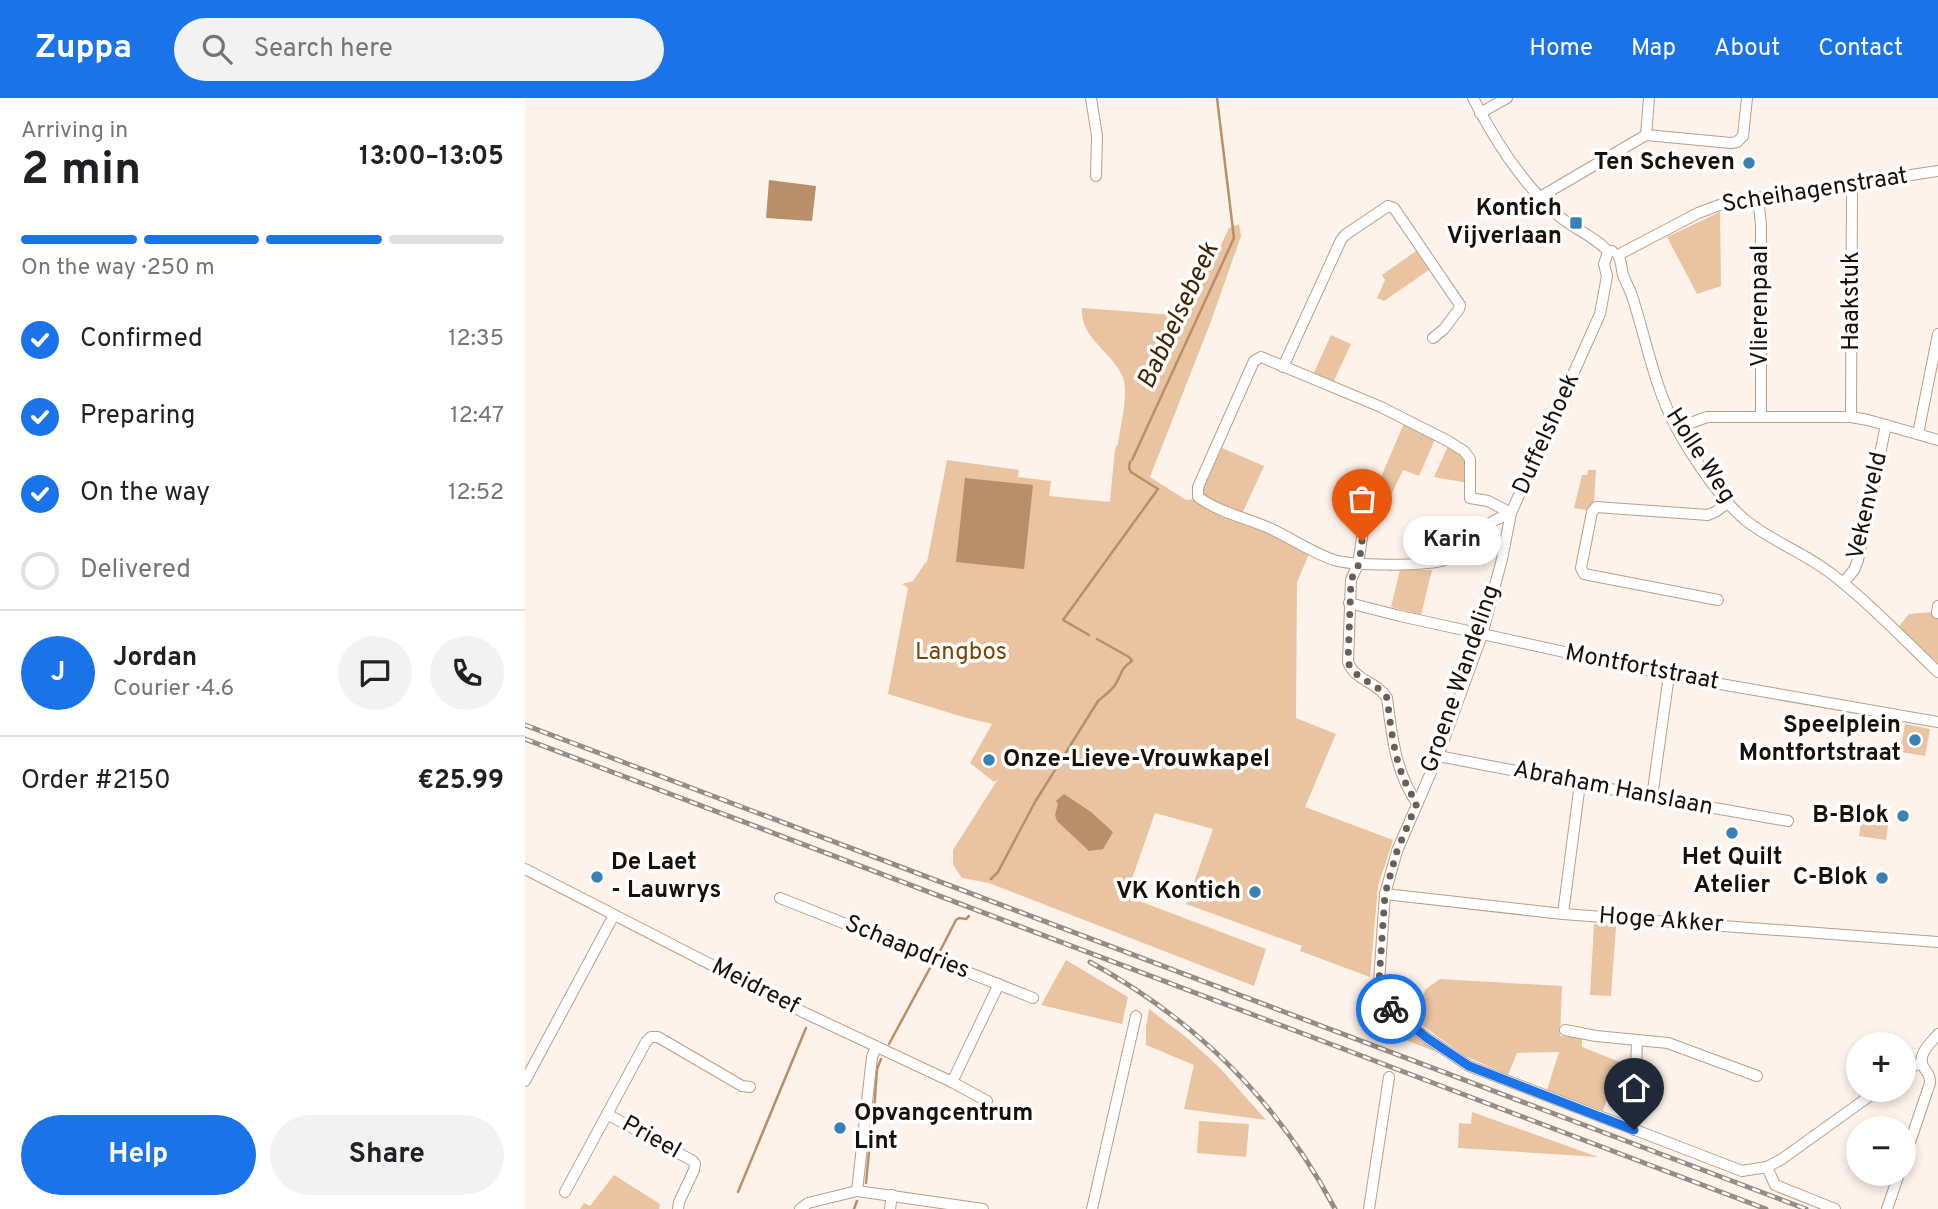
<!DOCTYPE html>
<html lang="en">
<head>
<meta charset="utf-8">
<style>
  :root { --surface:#fff; --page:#f2f2f2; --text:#202124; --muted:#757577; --line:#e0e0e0; --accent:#1a73e8 }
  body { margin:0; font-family:Overpass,sans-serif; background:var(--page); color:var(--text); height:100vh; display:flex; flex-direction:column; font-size:26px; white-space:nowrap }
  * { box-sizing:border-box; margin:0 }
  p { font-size:23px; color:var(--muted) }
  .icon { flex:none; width:38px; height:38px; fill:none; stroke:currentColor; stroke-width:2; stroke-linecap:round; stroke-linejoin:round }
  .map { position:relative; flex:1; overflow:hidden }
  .sheet { display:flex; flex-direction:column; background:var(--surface); width:525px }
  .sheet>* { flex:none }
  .buttons { position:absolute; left:1321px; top:934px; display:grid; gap:14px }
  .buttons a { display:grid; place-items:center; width:70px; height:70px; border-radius:50%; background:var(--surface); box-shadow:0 4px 10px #0003; font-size:35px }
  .pin { position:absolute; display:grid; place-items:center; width:60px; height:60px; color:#fff; margin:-72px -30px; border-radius:50% 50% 50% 0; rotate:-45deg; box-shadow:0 0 7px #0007 }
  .pin .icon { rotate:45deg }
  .courier { position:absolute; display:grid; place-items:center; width:70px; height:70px; margin:-35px; border:5px solid #1a73e8; border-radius:50%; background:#fff; color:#222; box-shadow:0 2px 9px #0007 }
  .bubble { position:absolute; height:49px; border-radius:24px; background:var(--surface); box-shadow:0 4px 10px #0003; font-size:23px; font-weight:700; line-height:49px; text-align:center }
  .overview em { font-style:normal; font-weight:700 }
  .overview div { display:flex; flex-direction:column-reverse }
  .overview { display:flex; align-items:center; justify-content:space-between; height:119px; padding:0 21px }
  h1 { font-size:46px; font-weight:700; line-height:52px }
  .bar { display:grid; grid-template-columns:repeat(4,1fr); gap:10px 7px; align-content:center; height:84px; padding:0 21px }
  .bar i { height:9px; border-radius:5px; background:var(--line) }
  .bar .current { background:var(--accent) }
  .bar p { grid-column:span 4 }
  .line { display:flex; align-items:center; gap:18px; padding:0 21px; border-top:2px solid var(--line) }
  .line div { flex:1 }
  .round { display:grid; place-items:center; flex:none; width:74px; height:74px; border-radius:37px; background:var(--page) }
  ol { padding:0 21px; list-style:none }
  li { display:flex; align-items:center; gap:21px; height:77px }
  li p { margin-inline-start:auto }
  li .icon { padding:7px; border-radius:50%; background:var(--accent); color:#fff; stroke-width:4 }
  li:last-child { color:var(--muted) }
  li i { width:38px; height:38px; border:4px solid var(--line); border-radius:50% }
  .primary-button { display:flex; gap:14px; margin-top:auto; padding:14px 21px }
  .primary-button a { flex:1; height:80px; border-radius:42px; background:var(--accent); color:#fff; font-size:28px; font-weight:700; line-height:80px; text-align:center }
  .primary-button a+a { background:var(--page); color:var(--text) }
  header { display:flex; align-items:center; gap:42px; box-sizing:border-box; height:98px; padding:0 35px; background:var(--accent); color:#fff }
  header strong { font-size:33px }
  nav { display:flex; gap:38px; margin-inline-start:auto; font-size:24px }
  .search { width:490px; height:63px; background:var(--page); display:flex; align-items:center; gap:18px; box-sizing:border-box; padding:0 24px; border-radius:38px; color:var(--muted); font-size:26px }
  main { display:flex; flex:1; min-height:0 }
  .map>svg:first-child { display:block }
  .green { fill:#eac3a1 }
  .water { fill:#b98f6a }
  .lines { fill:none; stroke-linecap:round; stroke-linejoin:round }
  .stream { stroke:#b98f6a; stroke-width:2.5 }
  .minor-casing { stroke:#b89f8a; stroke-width:12 }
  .minor { stroke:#fff; stroke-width:10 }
  .rail-casing { stroke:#968c84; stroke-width:5 }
  .rail { stroke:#fff; stroke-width:2.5; stroke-dasharray:8; stroke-linecap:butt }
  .done { stroke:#695f57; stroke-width:7; stroke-dasharray:0 12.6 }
  .route { stroke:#1a73e8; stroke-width:9 }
  .poi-dot { fill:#3882b6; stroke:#fff; stroke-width:2.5 }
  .labels { text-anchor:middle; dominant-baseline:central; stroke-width:7; stroke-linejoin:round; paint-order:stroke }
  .poi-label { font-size:24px; font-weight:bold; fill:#191008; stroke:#fff; text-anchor:end }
  .street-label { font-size:24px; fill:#191008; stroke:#fff }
  .park-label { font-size:24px; fill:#7a4401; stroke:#fff }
  .water-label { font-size:26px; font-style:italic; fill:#412405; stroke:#fff }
</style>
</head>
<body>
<header>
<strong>Zuppa</strong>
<div class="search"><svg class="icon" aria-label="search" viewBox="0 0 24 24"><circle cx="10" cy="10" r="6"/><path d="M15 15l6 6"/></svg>Search here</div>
<nav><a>Home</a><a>Map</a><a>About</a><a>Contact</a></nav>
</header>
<main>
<section class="sheet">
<div class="overview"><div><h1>2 min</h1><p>Arriving in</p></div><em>13:00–13:05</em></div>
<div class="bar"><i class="current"></i><i class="current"></i><i class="current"></i><i></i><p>On the way · 250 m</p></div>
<ol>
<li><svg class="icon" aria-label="check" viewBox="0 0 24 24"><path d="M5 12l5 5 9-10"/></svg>Confirmed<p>12:35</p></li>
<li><svg class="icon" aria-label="check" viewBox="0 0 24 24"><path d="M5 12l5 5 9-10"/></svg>Preparing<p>12:47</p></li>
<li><svg class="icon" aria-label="check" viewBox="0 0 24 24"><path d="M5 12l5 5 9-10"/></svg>On the way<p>12:52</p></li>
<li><i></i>Delivered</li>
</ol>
<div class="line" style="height:126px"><b class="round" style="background:var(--accent);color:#fff">J</b><div><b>Jordan</b><p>Courier · 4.6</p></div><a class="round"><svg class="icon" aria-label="chat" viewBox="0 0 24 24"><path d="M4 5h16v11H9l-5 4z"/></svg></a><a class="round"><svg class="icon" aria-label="phone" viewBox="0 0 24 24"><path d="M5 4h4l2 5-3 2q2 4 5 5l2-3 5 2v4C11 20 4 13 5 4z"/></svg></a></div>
<div class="line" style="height:91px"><div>Order #2150</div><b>€25.99</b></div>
<div class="primary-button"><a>Help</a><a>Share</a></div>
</section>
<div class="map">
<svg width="1413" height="1111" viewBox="0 0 1413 1111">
  <rect width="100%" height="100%" fill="#fef3ea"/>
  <!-- green -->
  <g class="green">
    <polygon points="1195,114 1196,188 1172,196 1142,139"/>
    <path d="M714 126 716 138 685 226 625 379 661 402 670 401 683 411 734 430 785 454 772 484 771 620 811 636 780 709 868 742 853 788 845 879 775 853 777 848 661 806 688 731 630 715 601 798 741 851 729 888 464 785 437 780 428 767V752L473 681 469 684 445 665 467 626 438 619 363 596 383 490 377 486 388 483 400 465 402 464 422 362 494 372 493 379 526 383 524 398 585 404 590 351 593 346C595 329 604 296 598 280 589 255 554 240 557 210L662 218 704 130Z"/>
    <polygon points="891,153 904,172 859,203 852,200 860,182 857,177"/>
    <polygon points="806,237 826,246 807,287 787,279"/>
    <polygon points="880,323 911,339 894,378 878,372 867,395 850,393"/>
    <polygon points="924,346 939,355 943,385 909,379"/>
    <polygon points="697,350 739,368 717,416 678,396 677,393"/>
    <polygon points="1063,372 1071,372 1069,403 1061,412 1049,410 1057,377 1062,377"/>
    <polygon points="875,472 907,472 896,517 866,509"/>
    <polygon points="1407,514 1413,515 1413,569 1372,531 1384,516"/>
    <polygon points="1380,626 1405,631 1400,658 1375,654"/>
    <polygon points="1338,710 1358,713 1364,721 1361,742 1334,738"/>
    <polygon points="1069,826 1091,828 1086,898 1065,897"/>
    <polygon points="541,862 603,899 597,926 516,907"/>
    <polygon points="915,881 1037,888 1035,938 1057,940 1057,949 1095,964 1078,1013 1022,992 1034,954 992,955 983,977 940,958 887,920 901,891"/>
    <polygon points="851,906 856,906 868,920 917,954 917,956 849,930"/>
    <polygon points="624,911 661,939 694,969 741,1022 659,1011 669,967 621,947 621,929"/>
    <polygon points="947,1013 947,1014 1073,1059 933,1050 934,1025 946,1026"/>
    <polygon points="674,1023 724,1026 721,1059 672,1055"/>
    <polygon points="89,1077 135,1106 134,1111 55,1111 59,1105 65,1108"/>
  </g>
  <!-- water -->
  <g class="water">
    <polygon points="244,82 291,88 287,123 241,120"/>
    <polygon points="440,380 508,387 499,471 431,464"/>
    <polygon points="539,696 566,714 588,734 578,751 564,753 532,723 530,717 533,706 531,703"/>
  </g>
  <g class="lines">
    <!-- stream -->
    <g class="stream">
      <polyline points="607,362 709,140 692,0"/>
      <polyline points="564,537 538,522 633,391 606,374 604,370 605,364"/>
      <path d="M466 781 473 774 510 704 573 603C579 598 586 593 590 587 597 576 595 571 607 563L604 559 572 541"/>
      <polyline points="414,855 431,822 434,820 441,821 444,818"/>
      <polyline points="364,946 405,870"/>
      <polyline points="349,1014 352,971 356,961"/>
      <polyline points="341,1085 347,1023"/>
      <polyline points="213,1094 281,930"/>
      <polyline points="329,1111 332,1103"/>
    </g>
    <defs>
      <g id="minor">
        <polyline points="566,0 572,38 571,78"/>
        <path d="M948 0C970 43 998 87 1035 119 1048 130 1074 141 1083 154L1087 153"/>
        <polyline points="955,15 982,0"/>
        <polyline points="1121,37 1124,0"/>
        <polyline points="1015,99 1121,37 1206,45 1212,44 1218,38 1222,0"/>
        <polyline points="1233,99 1236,127 1236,318"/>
        <polyline points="1083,154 1079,166 1082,178 1075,216 986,415 977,461 957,537 913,658 872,753 860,796 854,884 860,903 870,915 902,940 944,968 1217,1073 1242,1069 1257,1061 1353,992"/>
        <path d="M1093 157C1097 164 1096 170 1098 177 1101 185 1106 193 1108 201 1122 245 1130 291 1152 331 1168 360 1200 409 1227 427 1253 446 1283 457 1308 477 1346 506 1379 542 1413 574"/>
        <polyline points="1093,157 1173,115 1200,105 1413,73"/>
        <path d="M736 259 856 309 923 343 939 353 945 361V400L963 403 986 415C980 418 973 420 967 424 951 436 935 457 916 463 896 468 828 468 809 462 785 454 765 439 742 429 718 419 694 414 673 399V389L729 263Z"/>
        <polyline points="758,269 816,142 820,137 863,108 869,110 935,207 934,211 919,231 908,240"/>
        <polyline points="1326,319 1327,87"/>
        <polyline points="1152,330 1182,319 1326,319 1343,322 1413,342"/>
        <polyline points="1393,336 1413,236"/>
        <path d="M840 420 833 466 826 482 823 564C830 583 853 584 862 600 867 637 870 674 892 705"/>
        <polyline points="1318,485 1329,472 1333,462 1361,327"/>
        <polyline points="1193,502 1059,476 1056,470 1067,414 1071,409 1183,417 1190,414 1203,405"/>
        <polyline points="824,505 875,518 1144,577 1413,624"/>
        <polyline points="1412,515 1413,508"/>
        <polyline points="913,658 1127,699 1263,723"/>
        <polyline points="1127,699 1144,577"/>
        <polyline points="0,771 280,915 427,984 462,1003"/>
        <polyline points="860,796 1038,816 1413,844"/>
        <polyline points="255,800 508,900"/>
        <polyline points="1038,816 1055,685"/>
        <polyline points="1040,932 1071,938 1143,945 1232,978"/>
        <polyline points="1379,973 1397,964"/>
        <polyline points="0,983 89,817"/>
        <polyline points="427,984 474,886"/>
        <polyline points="82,1016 168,1063 170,1066 169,1072 154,1104 153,1111"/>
        <polyline points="1109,1032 1112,942"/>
        <path d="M1379 1062 1405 985C1405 976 1402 975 1398 968 1392 956 1406 945 1413 936"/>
        <polyline points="1242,1069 1250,1087 1310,1111"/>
        <polyline points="332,1093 347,959 351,949"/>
        <polyline points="40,1094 121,944 126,939 133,939 217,988 225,989"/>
        <polyline points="275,1111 283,1105 332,1093 458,1111"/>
        <polyline points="365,1111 367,1097"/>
        <polyline points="567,1111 611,918"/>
        <polyline points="844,1111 864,979"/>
        <polyline points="1362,1111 1374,1076"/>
      </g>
    </defs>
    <!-- minor casing -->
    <use href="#minor" class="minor-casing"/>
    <!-- minor -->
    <use href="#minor" class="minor"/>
    <defs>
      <g id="rail">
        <polyline points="0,627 1281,1111"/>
        <polyline points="0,641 1241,1111"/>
        <path d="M565 864C672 923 753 1003 810 1111"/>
      </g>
    </defs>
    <!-- rail casing -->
    <use href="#rail" class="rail-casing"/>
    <!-- rail -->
    <use href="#rail" class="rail"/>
  </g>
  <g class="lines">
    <!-- done -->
    <path class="done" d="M837 443 834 466 826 482 823 564C830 583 853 584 862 600 867 637 870 674 892 705L872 753 860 796 854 884 858 898 866 911"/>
    <!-- route -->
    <polyline class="route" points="866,911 902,940 944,968 1109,1032"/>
  </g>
  <!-- markers -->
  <g class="poi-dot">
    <circle cx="1224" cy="65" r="7"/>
    <rect x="1044" y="118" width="14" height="14" rx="3.5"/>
    <circle cx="1390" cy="642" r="7"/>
    <circle cx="464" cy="662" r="7"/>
    <circle cx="1378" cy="718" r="7"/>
    <circle cx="1207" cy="735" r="7"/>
    <circle cx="72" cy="779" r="7"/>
    <circle cx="1357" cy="780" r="7"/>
    <circle cx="730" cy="794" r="7"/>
    <circle cx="315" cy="1030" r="7"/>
  </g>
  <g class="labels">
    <!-- poi labels -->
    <g class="poi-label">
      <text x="1210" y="65">Ten Scheven</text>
      <text x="1037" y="111">Kontich<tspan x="1037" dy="28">Vijverlaan</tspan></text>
      <text x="1376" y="628">Speelplein<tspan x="1376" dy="28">Montfortstraat</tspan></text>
      <text x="478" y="662" text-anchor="start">Onze-Lieve-Vrouwkapel</text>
      <text x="1364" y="718">B-Blok</text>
      <text x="1207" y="760" text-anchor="middle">Het Quilt<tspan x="1207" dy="28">Atelier</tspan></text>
      <text x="86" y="765" text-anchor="start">De Laet<tspan x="86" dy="28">- Lauwrys</tspan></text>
      <text x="1343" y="780">C-Blok</text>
      <text x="716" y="794">VK Kontich</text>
      <text x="329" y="1016" text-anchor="start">Opvangcentrum<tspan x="329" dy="28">Lint</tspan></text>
    </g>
    <!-- street labels -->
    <g class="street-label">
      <text transform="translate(1290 93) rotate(-9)">Scheihagenstraat</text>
      <text transform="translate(1327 203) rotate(-90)">Haakstuk</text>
      <text transform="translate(1236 208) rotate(-90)">Vlierenpaal</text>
      <text transform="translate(1022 336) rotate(-66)">Duffelshoek</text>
      <text transform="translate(1175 358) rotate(57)">Holle Weg</text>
      <text transform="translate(1343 408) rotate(-77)">Vekenveld</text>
      <text transform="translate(1117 570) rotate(11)">Montfortstraat</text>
      <text transform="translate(936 581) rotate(-71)">Groene Wandeling</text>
      <text transform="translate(1088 691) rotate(11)">Abraham Hanslaan</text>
      <text transform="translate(1136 823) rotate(4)">Hoge Akker</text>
      <text transform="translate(382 850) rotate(22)">Schaapdries</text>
      <text transform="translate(230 889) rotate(27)">Meidreef</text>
      <text transform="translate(126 1040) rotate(29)">Prieel</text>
    </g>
    <!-- park labels -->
    <g class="park-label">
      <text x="436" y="555">Langbos</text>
    </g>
    <!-- water labels -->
    <g class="water-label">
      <text transform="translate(654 218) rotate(-65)">Babbelsebeek</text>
    </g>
  </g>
</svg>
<div class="buttons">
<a>+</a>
<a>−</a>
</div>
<div class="pin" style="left:837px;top:443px;background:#ea580c"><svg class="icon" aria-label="bag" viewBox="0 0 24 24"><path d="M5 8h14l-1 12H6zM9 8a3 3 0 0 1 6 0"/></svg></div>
<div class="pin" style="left:1109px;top:1032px;background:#1f2937"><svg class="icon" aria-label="home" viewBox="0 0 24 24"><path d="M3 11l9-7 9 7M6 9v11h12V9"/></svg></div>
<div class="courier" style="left:866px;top:911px"><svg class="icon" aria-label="bike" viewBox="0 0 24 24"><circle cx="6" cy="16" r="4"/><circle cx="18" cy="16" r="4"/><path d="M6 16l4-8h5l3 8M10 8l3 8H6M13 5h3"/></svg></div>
<div class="bubble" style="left:878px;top:418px;width:98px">Karin</div>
</div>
</main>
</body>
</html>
